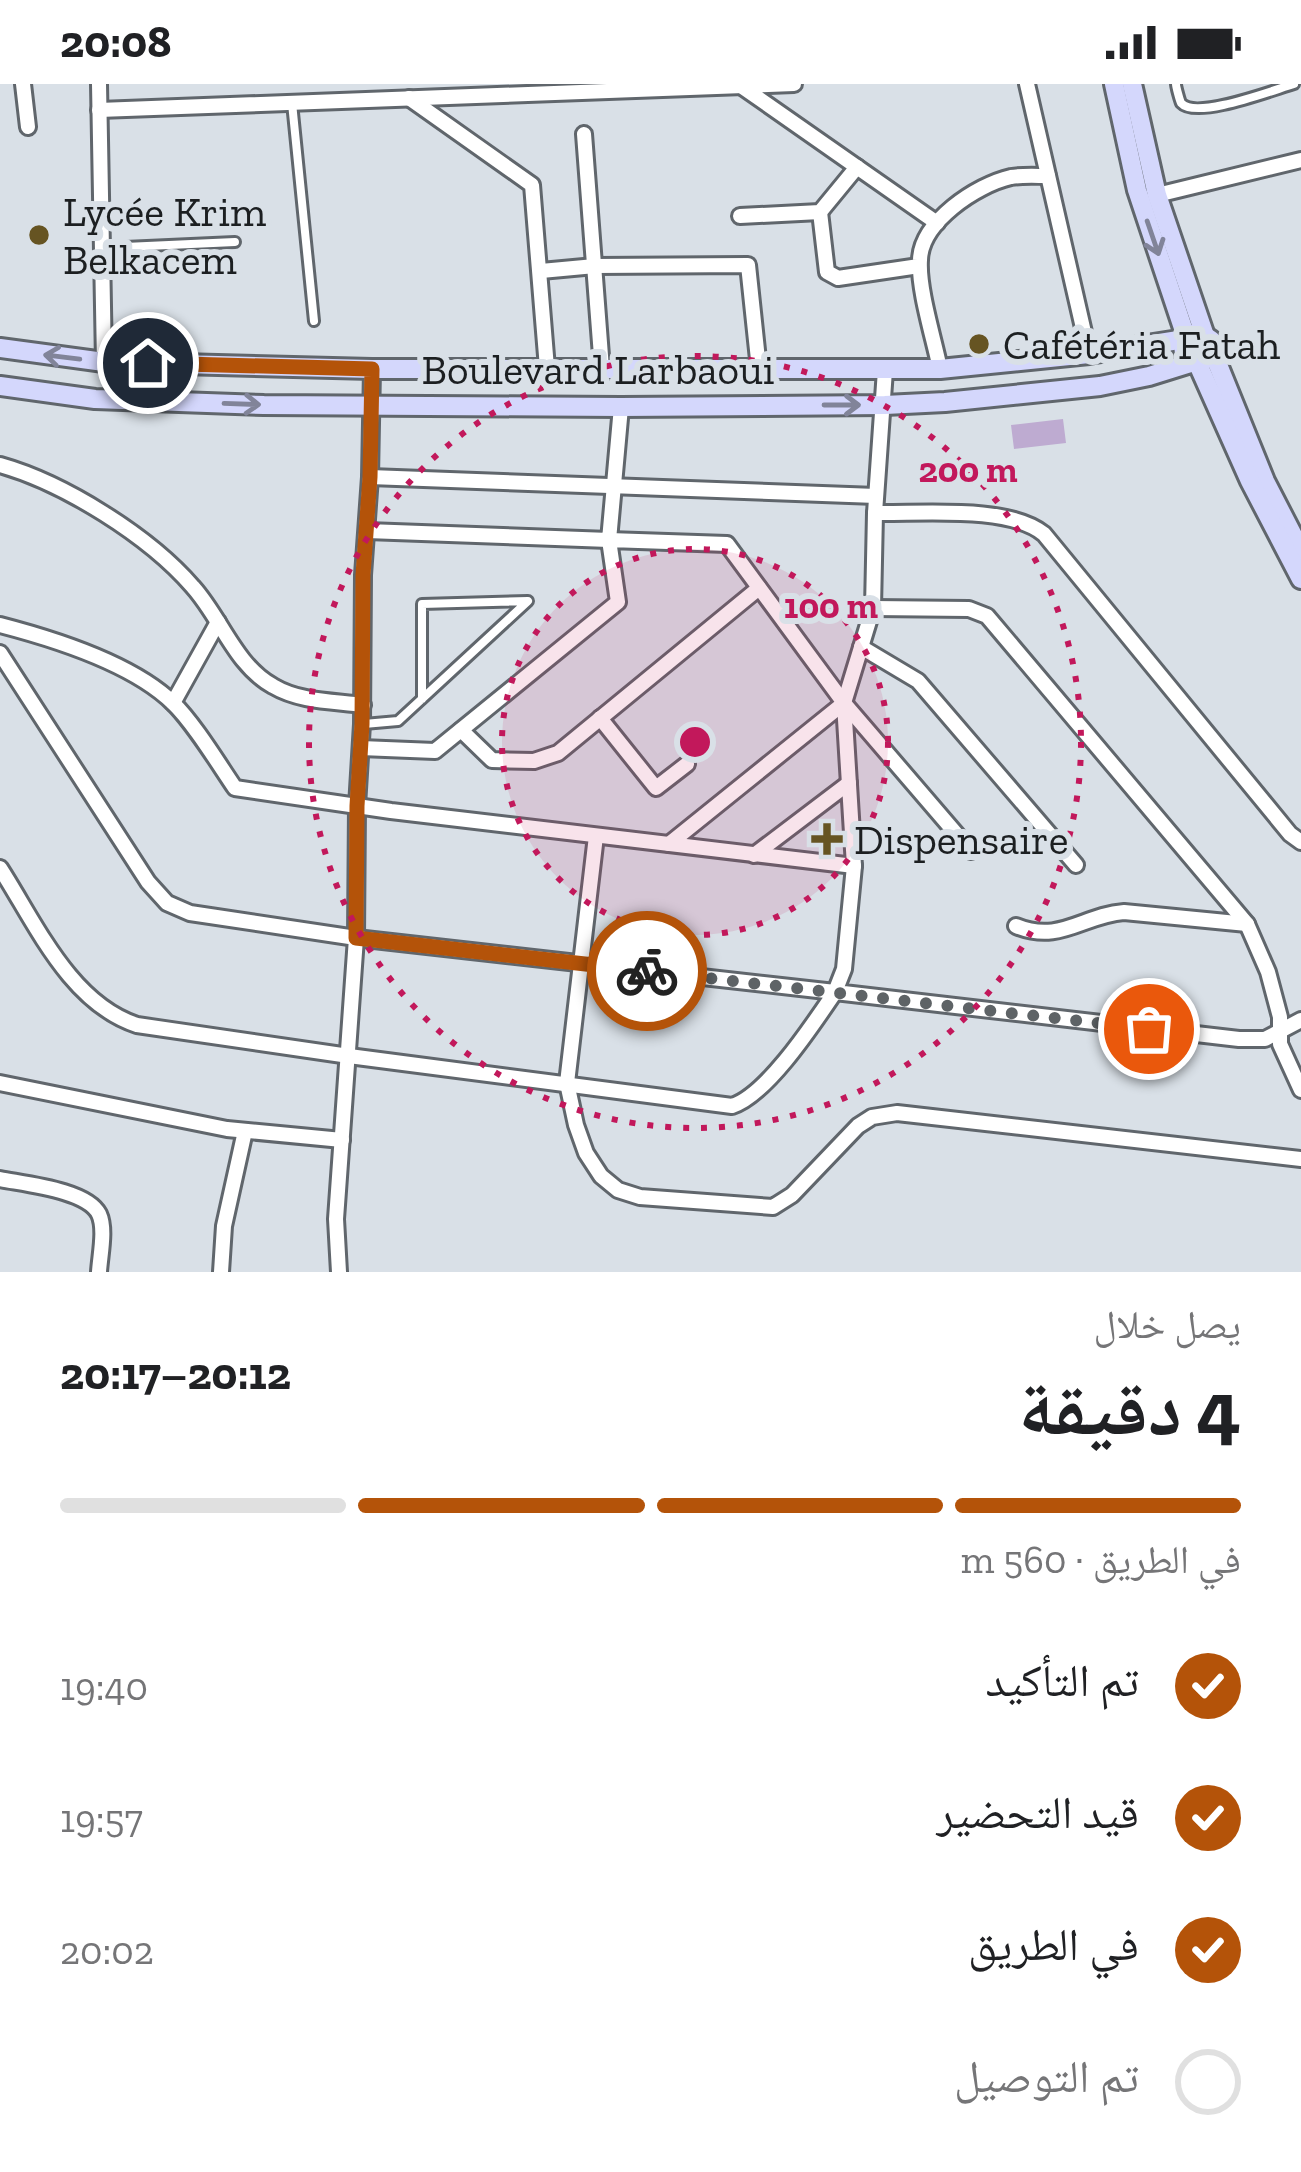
<!DOCTYPE html>
<html lang="ar">
<head>
<meta charset="utf-8">
<style>
  :root { --surface:#fff; --page:#f6f6f6; --text:#202124; --muted:#757577; --line:#e0e0e0; --accent:#b45309 }
  body { margin:0; font-family:"Zilla Slab","Noto Naskh Arabic",serif; background:var(--page); color:var(--text); direction:rtl; height:100vh; display:flex; flex-direction:column; font-size:45px; white-space:nowrap }
  * { box-sizing:border-box; margin:0 }
  p { font-size:39px; color:var(--muted) }
  .icon { flex:none; width:66px; height:66px; fill:none; stroke:currentColor; stroke-width:2; stroke-linecap:round; stroke-linejoin:round }
  .map { position:relative; height:1188px; overflow:hidden; direction:ltr }
  .panel { display:flex; flex-direction:column; background:var(--surface); flex:1 }
  .panel>* { flex:none }
  .pin { position:absolute; display:grid; place-items:center; width:102px; height:102px; color:#fff; margin:-51px; border:6px solid #fff; border-radius:50%; box-shadow:0 3px 12px #0007 }
  .courier { position:absolute; display:grid; place-items:center; width:120px; height:120px; margin:-60px; border:9px solid #b45309; border-radius:50%; background:#fff; color:#222; box-shadow:0 3px 15px #0007 }
  .summary em { font-style:normal; font-weight:800 }
  .summary div { display:flex; flex-direction:column-reverse }
  .summary { display:flex; align-items:center; justify-content:space-between; height:204px; padding:0 60px }
  h1 { font-size:78px; font-weight:800; line-height:90px }
  .bar { display:grid; grid-template-columns:repeat(4,1fr); gap:18px 12px; align-content:center; height:144px; padding:0 60px }
  .bar i { height:15px; border-radius:9px; background:var(--line) }
  .bar .on { background:var(--accent) }
  .bar p { grid-column:span 4 }
  ol { padding:0 60px; list-style:none }
  li { display:flex; align-items:center; gap:36px; height:132px }
  li p { margin-inline-start:auto }
  li .icon { padding:12px; border-radius:50%; background:var(--accent); color:#fff; stroke-width:4 }
  li:last-child { color:var(--muted) }
  li i { width:66px; height:66px; border:6px solid var(--line); border-radius:50% }
  .status { display:flex; justify-content:space-between; align-items:center; height:84px; padding:0 60px; background:var(--surface); direction:ltr }
  .status svg { height:33px; fill:currentColor }
  .map>svg:first-child { display:block }
  .green { fill:#beabd1 }
  .lines { fill:none; stroke-linecap:round; stroke-linejoin:round }
  .lane-casing { stroke:#60666c; stroke-width:14 }
  .street-casing { stroke:#60666c; stroke-width:20 }
  .secondary-casing { stroke:#60666c; stroke-width:24 }
  .lane { stroke:#fff; stroke-width:8 }
  .street { stroke:#fff; stroke-width:14 }
  .secondary { stroke:#d4d7fc; stroke-width:18 }
  .oneway { stroke:#818499 }
  .done { stroke:#5e6366; stroke-width:12; stroke-dasharray:0 21.6 }
  .route { stroke:#b45309; stroke-width:15 }
  .ring { fill:none; stroke:#c2185b; stroke-width:6; stroke-dasharray:6 12 }
  .poi-dot { fill:#665422; stroke:#d9e0e7; stroke-width:4.5 }
  .labels { text-anchor:middle; dominant-baseline:central; stroke-width:12; stroke-linejoin:round; paint-order:stroke }
  .poi-label { font-size:42px; fill:#1c1f21; stroke:#d9e0e7; text-anchor:start }
  .street-label { font-size:42px; fill:#1c1f21; stroke:#d9e0e7 }
  .centre { fill:#c2185b; stroke:#d9e0e7; stroke-width:6 }
  .ring-label { font-size:36px; text-anchor:middle; font-weight:bold; fill:#c2185b; stroke:#d9e0e7; stroke-width:12; stroke-linejoin:round; paint-order:stroke }
</style>
</head>
<body>
<div class="status"><b>20:08</b><svg viewBox="0 0 49 12"><path d="M0 12V9h3v3zM5 12V6h3v6zM10 12V3h3v9zM15 12V0h3v12zM26 1h20v11H26zM47 4h2v5h-2z"/></svg></div>
<div class="map">
<svg width="1301" height="1188" viewBox="0 0 1301 1188">
  <rect width="100%" height="100%" fill="#d9e0e7"/>
  <!-- green -->
  <polygon class="green" points="1063,335 1066,359 1014,365 1011,341"/>
  <g class="lines">
    <defs>
      <g id="lane">
        <path d="M1176 0C1176 3 1180 17 1181 19 1196 36 1273 6 1294 0"/>
        <polyline points="292,19 314,237"/>
        <polyline points="103,164 235,158"/>
        <polyline points="364,640 398,637 528,517 422,520 422,615"/>
      </g>
      <g id="street">
        <polyline points="23,0 28,43"/>
        <polyline points="99,0 104,278"/>
        <polyline points="1027,0 1089,270"/>
        <polyline points="741,2 937,139"/>
        <polyline points="409,14 532,101 547,284"/>
        <polyline points="99,26 794,0"/>
        <polyline points="584,50 602,285"/>
        <polyline points="1157,111 1301,76"/>
        <polyline points="820,128 827,188 838,194 919,182"/>
        <polyline points="740,132 820,128 857,83"/>
        <polyline points="541,187 595,182 748,181 759,285"/>
        <path d="M940 285C934 255 918 205 920 176 921 138 976 101 1011 93 1023 91 1036 92 1048 92"/>
        <polyline points="885,286 875,429 873,524 844,619 854,782 844,885 835,908 1239,955 1265,955 1301,936"/>
        <path d="M0 381C64 399 149 452 193 503 221 534 235 581 273 602 300 618 333 617 363 621"/>
        <polyline points="370,393 876,412"/>
        <path d="M875 429C921 430 1009 421 1044 450L1290 750 1301 758"/>
        <polyline points="367,447 609,456 621,323"/>
        <polyline points="873,524 969,525 987,532 1247,840 1268,888 1280,933 1280,960 1301,1006"/>
        <path d="M0 541C54 555 132 579 173 619 193 638 218 679 235 704L391 727 854 782"/>
        <polyline points="861,563 918,597 1076,781"/>
        <path d="M0 569 148 798 167 819 190 829 356 854 835 908C814 939 767 1011 732 1022L349 972 137 941C70 919 36 840 0 784"/>
        <polyline points="173,619 218,538"/>
        <polyline points="600,634 656,704 687,680"/>
        <polyline points="461,646 492,676 534,677 558,669 759,504"/>
        <polyline points="361,664 435,667 618,518 609,456 727,460 844,619 971,767"/>
        <polyline points="596,752 567,999 576,1041 586,1069 601,1092 618,1106 640,1113 773,1123 792,1111 858,1042 872,1033 897,1029 1301,1075"/>
        <polyline points="669,760 844,619"/>
        <polyline points="754,771 849,699"/>
        <path d="M1016 842C1060 860 1083 831 1124 828L1247 840"/>
        <polyline points="0,999 227,1045 342,1056"/>
        <path d="M0 1095C25 1100 87 1106 99 1130 106 1145 100 1171 99 1188"/>
        <polyline points="221,1188 224,1142 245,1047"/>
        <polyline points="339,1188 336,1135 356,854 357,722 362,640 363,491 370,393 372,285"/>
      </g>
      <g id="secondary">
        <polyline points="1114,0 1137,106 1186,253 1183,259 1184,270 1197,278 1207,275 1212,266"/>
        <polyline points="1132,0 1157,111 1204,249"/>
        <polyline points="1186,253 1199,248 1211,256 1212,266 1265,397 1301,467"/>
        <polyline points="0,264 104,278 372,285 940,285 1089,270 1185,255"/>
        <polyline points="1197,278 1250,397 1301,495"/>
        <polyline points="0,302 95,315 264,321 621,323 885,321 945,318 1100,302 1149,292 1194,278"/>
      </g>
    </defs>
    <!-- lane casing -->
    <use href="#lane" class="lane-casing"/>
    <!-- street casing -->
    <use href="#street" class="street-casing"/>
    <!-- secondary casing -->
    <use href="#secondary" class="secondary-casing"/>
    <!-- lane -->
    <use href="#lane" class="lane"/>
    <!-- street -->
    <use href="#street" class="street"/>
    <!-- secondary -->
    <use href="#secondary" class="secondary"/>
  </g>
  <!-- one-way arrows -->
  <defs><path id="oneway-shaft" d="M-6 0H5M1.5-3L5.5 0L1.5 3" fill="none" stroke-width="1.6" stroke-linecap="round" stroke-linejoin="round" transform="scale(3)"/></defs>
  <g class="oneway">
    <use href="#oneway-shaft" transform="translate(1153 154) rotate(71)"/>
    <use href="#oneway-shaft" transform="translate(62 273) rotate(-173)"/>
    <use href="#oneway-shaft" transform="translate(242 320) rotate(2)"/>
    <use href="#oneway-shaft" transform="translate(842 321)"/>
  </g>
  <g class="lines">
    <!-- done -->
    <polyline class="done" points="647,887 1149,945"/>
    <!-- route -->
    <polyline class="route" points="148,279 372,285 370,393 363,491 362,640 357,722 356,854 647,887"/>
  </g>
  <!-- distance rings -->
  <circle cx="695" cy="658" r="193" fill="#c2185b" fill-opacity=".12"/>
  <g class="ring">
    <circle cx="695" cy="658" r="193"/>
    <circle cx="695" cy="658" r="386"/>
  </g>
  <!-- markers -->
  <g class="poi-dot">
    <circle cx="39" cy="151" r="12"/>
    <circle cx="979" cy="260" r="12"/>
    <path d="M821 737h12v12h12v12h-12v12h-12v-12h-12v-12h12z"/>
  </g>
  <g class="labels">
    <!-- poi labels -->
    <g class="poi-label">
      <text x="63" y="127">Lycée Krim<tspan x="63" dy="48">Belkacem</tspan></text>
      <text x="1003" y="260">Cafétéria Fatah</text>
      <text x="854" y="755">Dispensaire</text>
    </g>
    <!-- street labels -->
    <g class="street-label">
      <text x="598" y="285">Boulevard Larbaoui</text>
    </g>
  </g>
  <circle cx="695" cy="658" r="18" class="centre"/>
  <g class="ring-label">
    <text x="968" y="398">200 m</text>
    <text x="831" y="534">100 m</text>
  </g>
</svg>
<div class="pin" style="left:1149px;top:945px;background:#ea580c"><svg class="icon" aria-label="bag" viewBox="0 0 24 24"><path d="M5 8h14l-1 12H6zM9 8a3 3 0 0 1 6 0"/></svg></div>
<div class="pin" style="left:148px;top:279px;background:#1f2937"><svg class="icon" aria-label="home" viewBox="0 0 24 24"><path d="M3 11l9-7 9 7M6 9v11h12V9"/></svg></div>
<div class="courier" style="left:647px;top:887px"><svg class="icon" aria-label="bike" viewBox="0 0 24 24"><circle cx="6" cy="16" r="4"/><circle cx="18" cy="16" r="4"/><path d="M6 16l4-8h5l3 8M10 8l3 8H6M13 5h3"/></svg></div>
</div>
<section class="panel">
<div class="summary"><div><h1>4 دقيقة</h1><p>يصل خلال</p></div><em>20:12–20:17</em></div>
<div class="bar"><i class="on"></i><i class="on"></i><i class="on"></i><i></i><p>في الطريق · 560 m</p></div>
<ol>
<li><svg class="icon" aria-label="check" viewBox="0 0 24 24"><path d="M5 12l5 5 9-10"/></svg>تم التأكيد<p>19:40</p></li>
<li><svg class="icon" aria-label="check" viewBox="0 0 24 24"><path d="M5 12l5 5 9-10"/></svg>قيد التحضير<p>19:57</p></li>
<li><svg class="icon" aria-label="check" viewBox="0 0 24 24"><path d="M5 12l5 5 9-10"/></svg>في الطريق<p>20:02</p></li>
<li><i></i>تم التوصيل</li>
</ol>
</section>
</body>
</html>
